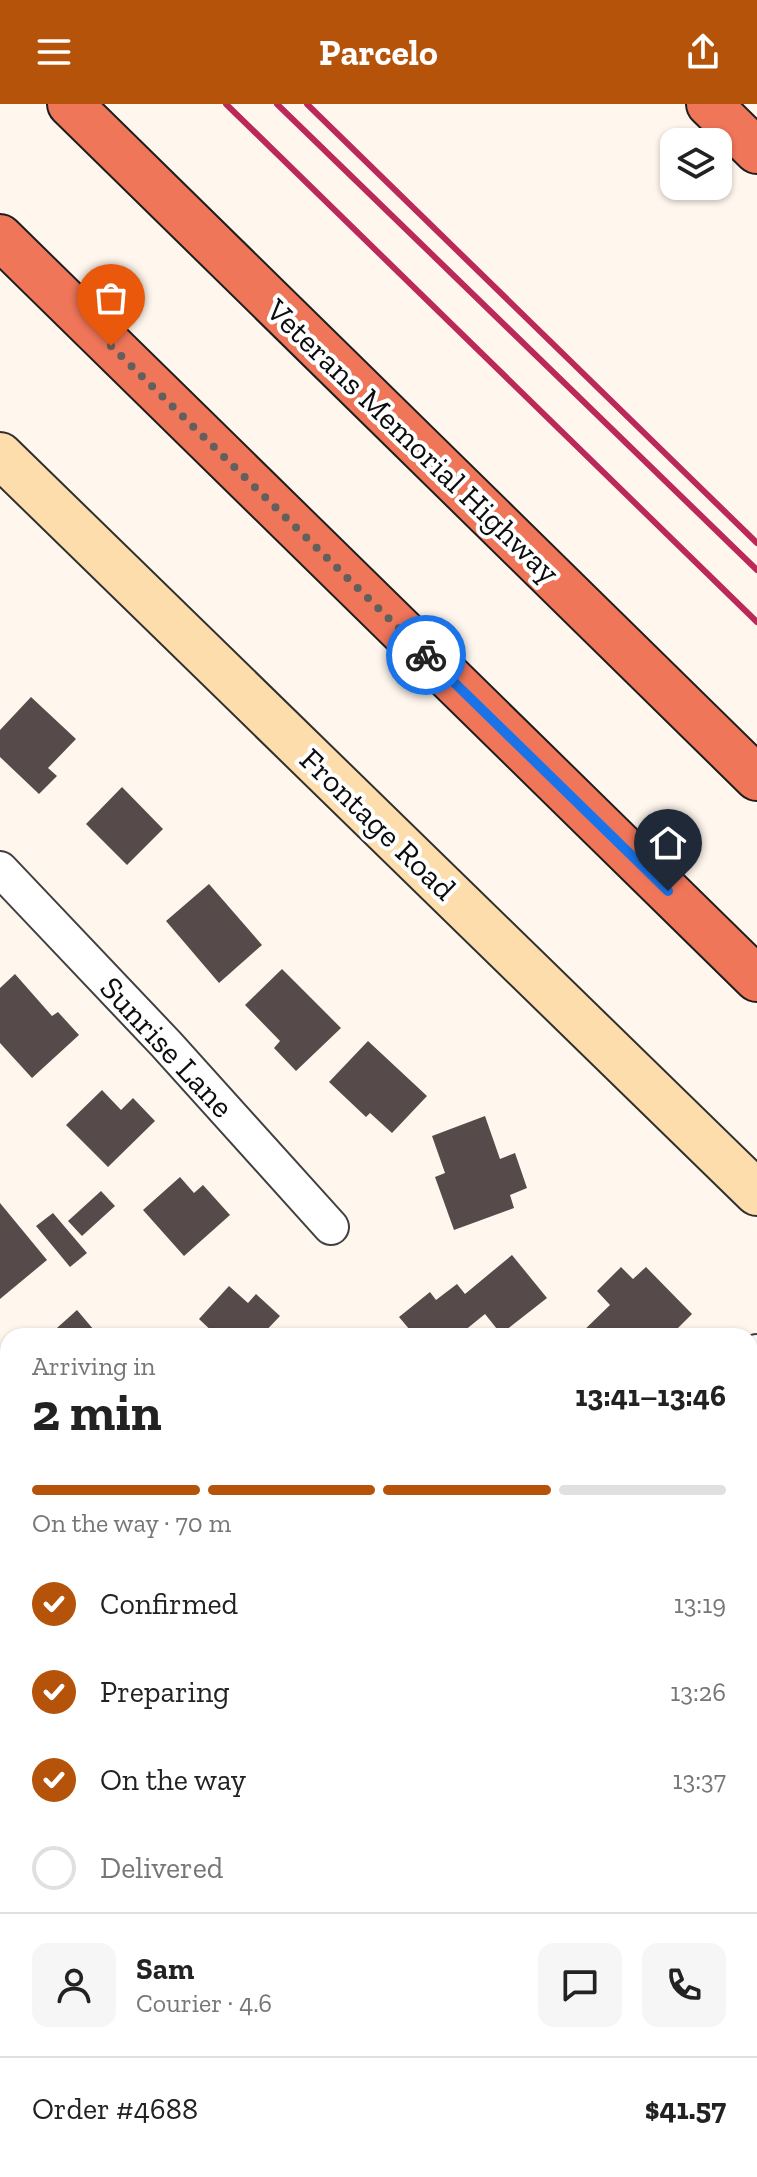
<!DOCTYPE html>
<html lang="en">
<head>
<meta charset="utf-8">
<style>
  :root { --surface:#fff; --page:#f6f6f6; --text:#222; --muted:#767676; --line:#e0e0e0; --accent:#b45309 }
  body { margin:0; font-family:"Zilla Slab",serif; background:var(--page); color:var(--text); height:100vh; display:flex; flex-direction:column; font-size:30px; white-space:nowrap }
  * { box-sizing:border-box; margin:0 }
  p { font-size:26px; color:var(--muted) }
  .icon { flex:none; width:44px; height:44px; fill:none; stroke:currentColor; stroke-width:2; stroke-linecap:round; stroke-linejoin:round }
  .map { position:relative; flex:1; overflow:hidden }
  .details { position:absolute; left:0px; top:1224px; width:758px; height:850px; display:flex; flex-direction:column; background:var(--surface); border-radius:24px 24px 0 0; box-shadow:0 2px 6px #0004 }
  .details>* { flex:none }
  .controls { position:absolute; left:660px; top:24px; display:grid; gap:16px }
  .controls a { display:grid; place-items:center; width:72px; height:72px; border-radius:16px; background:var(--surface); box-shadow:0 2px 6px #0004; font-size:40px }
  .pin { position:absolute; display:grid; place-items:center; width:68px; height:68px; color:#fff; margin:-82px -34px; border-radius:50% 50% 50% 0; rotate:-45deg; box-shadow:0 0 8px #0007 }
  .pin .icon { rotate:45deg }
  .courier { position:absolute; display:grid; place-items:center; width:80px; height:80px; margin:-40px; border:6px solid #1a73e8; border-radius:50%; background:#fff; color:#222; box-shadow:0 2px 10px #0007 }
  .summary em { font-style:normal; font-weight:700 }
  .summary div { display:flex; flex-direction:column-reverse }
  .summary { display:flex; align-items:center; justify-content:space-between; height:136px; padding:0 32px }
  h1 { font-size:52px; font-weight:700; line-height:60px }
  .bar { display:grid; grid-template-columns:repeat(4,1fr); gap:12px 8px; align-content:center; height:96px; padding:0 32px }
  .bar i { height:10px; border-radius:6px; background:var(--line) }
  .bar .selected { background:var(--accent) }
  .bar p { grid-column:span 4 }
  .line { display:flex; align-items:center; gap:20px; padding:0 32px; border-top:2px solid var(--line) }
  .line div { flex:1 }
  .round { display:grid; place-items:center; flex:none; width:84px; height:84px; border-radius:16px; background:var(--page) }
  ol { padding:0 32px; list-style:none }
  li { display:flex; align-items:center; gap:24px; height:88px }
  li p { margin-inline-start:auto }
  li .icon { padding:8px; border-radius:50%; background:var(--accent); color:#fff; stroke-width:4 }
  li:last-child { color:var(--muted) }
  li i { width:44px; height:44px; border:4px solid var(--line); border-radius:50% }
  header { display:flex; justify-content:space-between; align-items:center; height:104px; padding:0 32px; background:var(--accent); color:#fff; font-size:36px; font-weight:700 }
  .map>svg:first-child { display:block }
  .building { fill:#564b4a }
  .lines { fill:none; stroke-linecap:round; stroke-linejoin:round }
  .street-casing { stroke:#404040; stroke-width:38 }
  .secondary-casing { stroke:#2f2f2f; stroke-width:48 }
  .highway-casing { stroke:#1e1e1e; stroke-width:48 }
  .street { stroke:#fff; stroke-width:34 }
  .secondary { stroke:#fdddab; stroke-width:44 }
  .highway { stroke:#f0765a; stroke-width:44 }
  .rail { stroke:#ba2958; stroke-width:6 }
  .done { stroke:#625f5c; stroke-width:8; stroke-dasharray:0 14.4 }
  .route { stroke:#1a73e8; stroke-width:10 }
  .labels { text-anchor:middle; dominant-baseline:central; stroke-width:8; stroke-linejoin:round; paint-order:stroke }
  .street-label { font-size:32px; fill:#0d0d0d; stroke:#fff }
</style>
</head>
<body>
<header><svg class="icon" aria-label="menu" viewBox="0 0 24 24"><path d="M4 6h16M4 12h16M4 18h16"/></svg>Parcelo<svg class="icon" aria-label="share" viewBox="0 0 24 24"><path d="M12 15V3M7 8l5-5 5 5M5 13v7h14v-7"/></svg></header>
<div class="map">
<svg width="757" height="2073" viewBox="0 0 757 2073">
  <rect width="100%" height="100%" fill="#fff7ee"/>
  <!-- building -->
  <g class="building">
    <polygon points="31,593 76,635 48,664 57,672 39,690 0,653 0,626"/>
    <polygon points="122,683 163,725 127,761 86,720"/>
    <polygon points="209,780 262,841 219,879 166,817"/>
    <polygon points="282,865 341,924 296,967 274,944 280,937 245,901"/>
    <polygon points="15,870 52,912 58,908 79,931 32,974 0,939 0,884"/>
    <polygon points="368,937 427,992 392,1029 370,1009 366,1013 329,978"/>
    <polygon points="102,986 121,1006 133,994 155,1017 108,1063 66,1021"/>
    <polygon points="485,1012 500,1055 515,1049 527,1084 510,1091 514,1104 454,1126 435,1073 445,1069 432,1032"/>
    <polygon points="180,1073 194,1089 203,1081 230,1111 184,1152 143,1106"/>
    <polygon points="101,1087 115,1102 82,1132 68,1117"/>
    <polygon points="0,1099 47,1156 0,1195"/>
    <polygon points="53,1109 87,1149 70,1163 36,1122"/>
    <polygon points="512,1151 547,1194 501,1230 485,1210 458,1232 415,1232 399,1213 430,1188 436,1196 457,1180 465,1190"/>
    <polygon points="621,1163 633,1175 646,1163 692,1210 670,1232 578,1232 610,1201 597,1187"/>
    <polygon points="229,1182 248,1199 256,1190 280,1212 261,1232 217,1232 199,1215"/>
    <polygon points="77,1206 99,1232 48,1232"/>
    <polygon points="757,1356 757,1439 750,1432 750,1418 752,1416 750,1414 750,1364"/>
    <polygon points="0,1444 8,1454 8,1510 0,1516"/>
    <polygon points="750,1940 757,1950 757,1977 750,1982"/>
    <polygon points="410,2066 449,2066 453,2073 399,2073"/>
  </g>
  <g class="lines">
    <defs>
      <g id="street">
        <polyline points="0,765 166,940 331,1123"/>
        <polyline points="750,1255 757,1248"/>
        <polyline points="0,1329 8,1340"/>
        <polyline points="750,1537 757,1544"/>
        <polyline points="750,1841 757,1838"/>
        <polyline points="0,1869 8,1878"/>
        <polyline points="0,1971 8,1963"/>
        <polyline points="525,2066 530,2073"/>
      </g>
      <polyline id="secondary" points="0,351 757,1089"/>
      <g id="highway">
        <polyline points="70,0 757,674"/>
        <polyline points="709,0 757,47"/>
        <polyline points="0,133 757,875"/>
      </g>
    </defs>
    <!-- street casing -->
    <use href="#street" class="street-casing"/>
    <!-- secondary casing -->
    <use href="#secondary" class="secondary-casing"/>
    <!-- highway casing -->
    <use href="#highway" class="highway-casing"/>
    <!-- street -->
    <use href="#street" class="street"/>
    <!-- secondary -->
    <use href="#secondary" class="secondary"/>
    <!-- highway -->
    <use href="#highway" class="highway"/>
    <!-- rail -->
    <g class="rail">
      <polyline points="226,0 757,518"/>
      <polyline points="277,0 757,466"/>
      <polyline points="307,0 757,439"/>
    </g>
  </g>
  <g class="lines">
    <!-- done -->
    <polyline class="done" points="111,242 426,551"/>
    <!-- route -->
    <polyline class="route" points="426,551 668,787"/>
  </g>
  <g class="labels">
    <!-- street labels -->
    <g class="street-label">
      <text transform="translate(413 337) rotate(44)">Veterans Memorial Highway</text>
      <text transform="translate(378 720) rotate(44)">Frontage Road</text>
      <text transform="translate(167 943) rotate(47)">Sunrise Lane</text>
    </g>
  </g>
</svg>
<div class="controls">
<a><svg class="icon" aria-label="layers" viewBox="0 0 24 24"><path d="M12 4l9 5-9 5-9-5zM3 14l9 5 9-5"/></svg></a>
</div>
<div class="pin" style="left:111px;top:242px;background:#ea580c"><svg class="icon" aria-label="bag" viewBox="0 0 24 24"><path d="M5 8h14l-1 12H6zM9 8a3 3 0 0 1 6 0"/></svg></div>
<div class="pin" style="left:668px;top:787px;background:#1f2937"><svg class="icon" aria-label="home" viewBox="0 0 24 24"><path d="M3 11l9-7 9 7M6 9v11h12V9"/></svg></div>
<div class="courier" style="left:426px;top:551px"><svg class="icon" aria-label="bike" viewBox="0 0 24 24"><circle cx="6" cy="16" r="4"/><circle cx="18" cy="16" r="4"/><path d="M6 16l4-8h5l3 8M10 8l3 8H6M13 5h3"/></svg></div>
<section class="details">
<div class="summary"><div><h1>2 min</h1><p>Arriving in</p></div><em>13:41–13:46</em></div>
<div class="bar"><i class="selected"></i><i class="selected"></i><i class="selected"></i><i></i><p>On the way · 70 m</p></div>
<ol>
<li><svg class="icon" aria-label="check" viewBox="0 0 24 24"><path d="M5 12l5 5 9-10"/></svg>Confirmed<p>13:19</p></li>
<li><svg class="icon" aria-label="check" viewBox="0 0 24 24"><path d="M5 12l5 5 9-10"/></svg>Preparing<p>13:26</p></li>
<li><svg class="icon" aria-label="check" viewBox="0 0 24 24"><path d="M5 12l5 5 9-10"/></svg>On the way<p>13:37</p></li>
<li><i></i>Delivered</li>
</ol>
<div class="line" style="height:144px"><a class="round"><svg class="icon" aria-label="person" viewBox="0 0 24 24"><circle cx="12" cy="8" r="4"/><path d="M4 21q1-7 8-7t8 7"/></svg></a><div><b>Sam</b><p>Courier · 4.6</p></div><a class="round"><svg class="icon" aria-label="chat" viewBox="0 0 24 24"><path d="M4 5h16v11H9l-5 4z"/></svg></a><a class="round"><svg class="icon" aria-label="phone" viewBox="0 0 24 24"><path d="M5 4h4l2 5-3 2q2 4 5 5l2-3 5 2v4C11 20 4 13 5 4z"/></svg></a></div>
<div class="line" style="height:104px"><div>Order #4688</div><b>$41.57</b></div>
</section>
</div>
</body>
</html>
